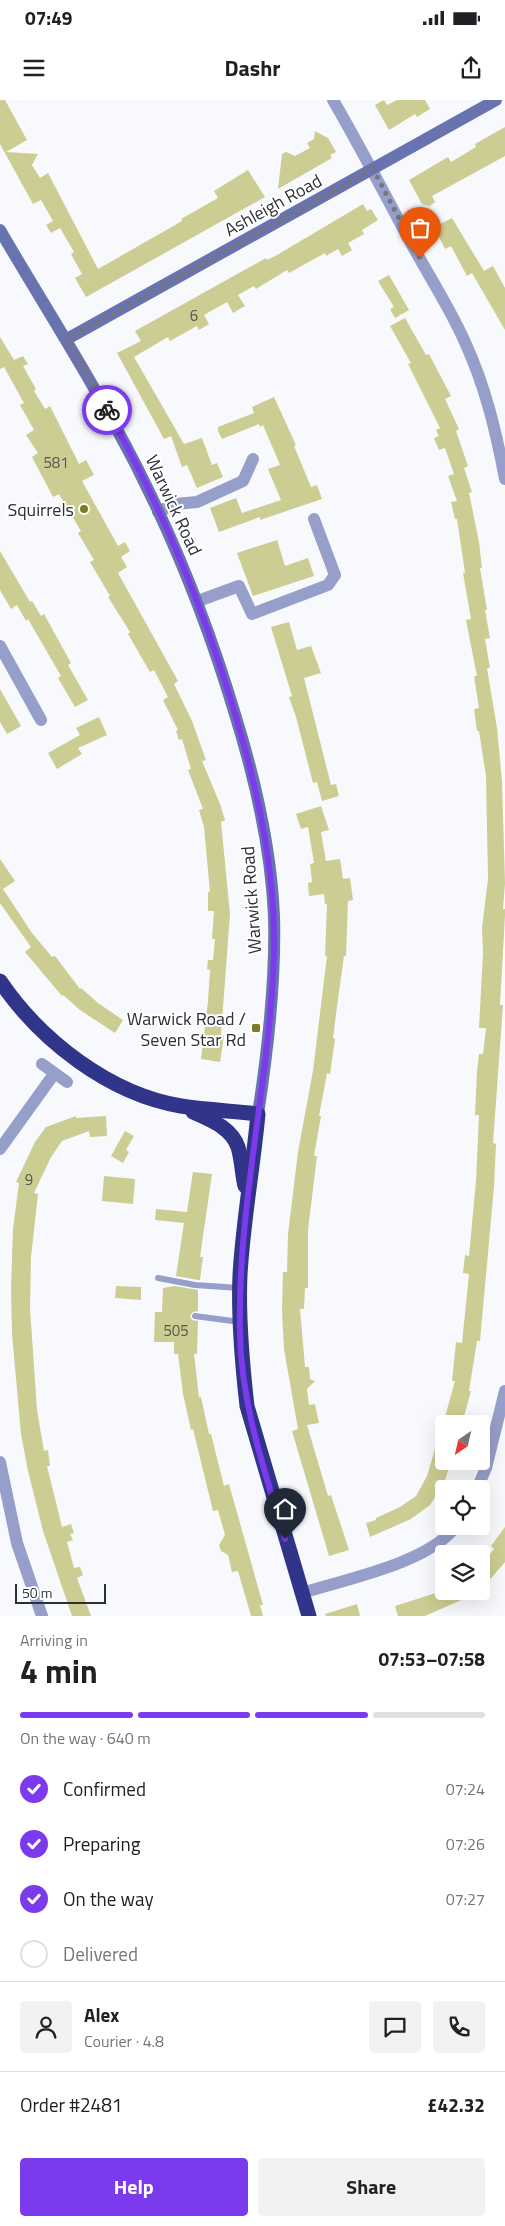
<!DOCTYPE html>
<html lang="en">
<head>
<meta charset="utf-8">
<style>
  :root { --surface:#fff; --page:#f2f2f2; --text:#202124; --muted:#757577; --line:#e0e0e0; --accent:#7c3aed }
  body { margin:0; font-family:"Titillium Web",sans-serif; background:var(--page); color:var(--text); height:100vh; display:flex; flex-direction:column; font-size:19px; white-space:nowrap }
  * { box-sizing:border-box; margin:0 }
  p { font-size:16px; color:var(--muted) }
  .icon { flex:none; width:28px; height:28px; fill:none; stroke:currentColor; stroke-width:2; stroke-linecap:round; stroke-linejoin:round }
  .map { position:relative; height:1516px; overflow:hidden }
  .side { display:flex; flex-direction:column; background:var(--surface); flex:1 }
  .side>* { flex:none }
  .needle { width:32px; rotate:214deg }
  .buttons { position:absolute; left:435px; top:1315px; display:grid; gap:10px }
  .buttons a { display:grid; place-items:center; width:55px; height:55px; border-radius:5px; background:var(--surface); box-shadow:0 5px 20px #0002; font-size:25px }
  .scale { position:absolute; left:15px; bottom:12px; width:91px; box-sizing:border-box; padding-left:5px; border:2px solid #2d2f37; border-top:0; font-size:14px; line-height:18px; white-space:nowrap; color:#2d2f37; -webkit-text-stroke:4px #fff; paint-order:stroke }
  .pin { position:absolute; display:grid; place-items:center; width:42px; height:42px; color:#fff; margin:-51px -21px; border-radius:50% 50% 50% 0; rotate:-45deg; box-shadow:0 0 5px #0007 }
  .pin .icon { rotate:45deg }
  .courier { position:absolute; display:grid; place-items:center; width:50px; height:50px; margin:-25px; border:4px solid #7c3aed; border-radius:50%; background:#fff; color:#222; box-shadow:0 1px 6px #0007 }
  .overview em { font-style:normal; font-weight:700 }
  .overview div { display:flex; flex-direction:column-reverse }
  .overview { display:flex; align-items:center; justify-content:space-between; height:85px; padding:0 20px }
  h1 { font-size:32px; font-weight:700; line-height:38px }
  .bar { display:grid; grid-template-columns:repeat(4,1fr); gap:8px 5px; align-content:center; height:60px; padding:0 20px }
  .bar i { height:6px; border-radius:4px; background:var(--line) }
  .bar .active { background:var(--accent) }
  .bar p { grid-column:span 4 }
  .line { display:flex; align-items:center; gap:12px; padding:0 20px; border-top:1px solid var(--line) }
  .line div { flex:1 }
  .round { display:grid; place-items:center; flex:none; width:52px; height:52px; border-radius:5px; background:var(--page) }
  ol { padding:0 20px; list-style:none }
  li { display:flex; align-items:center; gap:15px; height:55px }
  li p { margin-inline-start:auto }
  li .icon { padding:5px; border-radius:50%; background:var(--accent); color:#fff; stroke-width:4 }
  li:last-child { color:var(--muted) }
  li i { width:28px; height:28px; border:2px solid var(--line); border-radius:50% }
  .button { display:flex; gap:10px; margin-top:auto; padding:10px 20px }
  .button a { flex:1; height:58px; border-radius:5px; background:var(--accent); color:#fff; font-size:20px; font-weight:700; line-height:58px; text-align:center }
  .button a+a { background:var(--page); color:var(--text) }
  .status { display:flex; justify-content:space-between; align-items:center; height:35px; padding:0 25px; background:var(--surface); direction:ltr }
  .status svg { height:14px; fill:currentColor }
  header { display:flex; justify-content:space-between; align-items:center; height:65px; padding:0 20px; background:var(--surface); font-size:22px; font-weight:700 }
  .map>svg:first-child { display:block }
  .building { fill:#cccd92 }
  .lines { fill:none; stroke-linecap:round; stroke-linejoin:round }
  .lane { stroke:#969fc9; stroke-width:6 }
  .street { stroke:#969fc9; stroke-width:12 }
  .secondary { stroke:#6973af; stroke-width:12 }
  .highway { stroke:#313589; stroke-width:15 }
  .done { stroke:#74767c; stroke-width:5; stroke-dasharray:0 9 }
  .route { stroke:#7c3aed; stroke-width:6 }
  .poi-dot { fill:#7d7c24; stroke:#fff; stroke-width:2 }
  .labels { text-anchor:middle; dominant-baseline:central; stroke-width:4; stroke-linejoin:round; paint-order:stroke }
  .number-label { font-size:15px; fill:#55564e }
  .street-label { font-size:18px; fill:#2d2f37; stroke:#fff }
  .poi-label { font-size:18px; fill:#2d2f37; stroke:#fff; text-anchor:end }
</style>
</head>
<body>
<div class="status"><b>07:49</b><svg viewBox="0 0 49 12"><path d="M0 12V9h3v3zM5 12V6h3v6zM10 12V3h3v9zM15 12V0h3v12zM26 1h20v11H26zM47 4h2v5h-2z"/></svg></div>
<header><svg class="icon" aria-label="menu" viewBox="0 0 24 24"><path d="M4 6h16M4 12h16M4 18h16"/></svg>Dashr<svg class="icon" aria-label="share" viewBox="0 0 24 24"><path d="M12 15V3M7 8l5-5 5 5M5 13v7h14v-7"/></svg></header>
<div class="map">
<svg width="505" height="1516" viewBox="0 0 505 1516">
  <rect width="100%" height="100%" fill="#f8f9fd"/>
  <!-- building -->
  <g class="building">
    <polygon points="0,0 5,0 27,40 6,52 38,54 32,65 40,78 48,73 98,169 182,121 181,119 218,98 214,91 248,70 265,97 86,197 75,178 82,174 71,154 74,152 60,128 51,133 46,125 53,121 41,100 33,104 0,44"/>
    <polygon points="384,0 387,5 397,0 425,0 430,9 417,17 415,14 389,30 375,5"/>
    <polygon points="505,27 505,56 432,96 435,102 430,106 422,104 409,80 448,57 451,62 476,47 475,44"/>
    <polygon points="315,31 328,38 336,52 330,55 332,58 278,89 282,54 286,52 295,56 310,48 307,43 314,39"/>
    <polygon points="363,104 367,111 371,109 378,120 362,130 364,134 348,143 352,150 342,156 338,149 326,156 325,153 289,173 287,170 256,189 254,186 238,195 245,206 233,213 227,202 204,215 209,224 199,230 197,226 170,241 168,237 134,257 184,344 202,338 212,365 217,363 223,377 197,388 187,365 182,367 171,336 164,339 117,253 141,241 135,231 266,158 267,160 277,155"/>
    <polygon points="452,118 484,171 493,166 505,188 505,230 472,173 467,176 451,146 445,149 434,127"/>
    <polygon points="389,175 409,210 395,218 390,209 394,207 378,181"/>
    <polygon points="405,218 426,255 429,254 451,296 445,299 459,329 456,331 468,366 464,368 472,392 469,393 479,442 482,468 480,468 487,510 485,510 490,538 485,539 490,568 487,568 497,628 502,681 505,783 503,809 505,809 505,815 500,905 503,905 493,1043 496,1044 494,1087 480,1241 477,1241 469,1291 471,1291 462,1324 443,1324 455,1281 452,1281 456,1242 462,1243 469,1174 463,1173 465,1155 469,1156 476,1081 479,1015 475,1015 477,971 479,954 483,954 486,928 479,928 483,852 482,828 488,779 486,676 479,631 477,631 474,609 479,608 474,576 477,576 466,520 471,519 463,473 465,473 457,419 455,419 451,402 457,401 448,376 454,374 445,348 439,350 434,338 439,336 436,330 440,328 408,264 411,263 390,226"/>
    <polygon points="0,237 14,260 23,256 28,264 23,266 36,289 34,291 45,309 50,306 79,364 86,360 94,375 82,381 118,446 125,442 130,451 121,457 127,467 118,473 178,581 174,584 192,621 206,660 202,661 220,704 225,720 221,722 230,814 221,935 224,936 220,962 201,959 208,901 210,870 207,869 208,860 213,860 215,839 212,839 214,811 208,811 208,792 210,792 204,727 199,710 203,709 188,670 191,669 182,639 179,640 176,631 178,630 163,600 168,597 154,570 150,572 128,534 130,532 108,497 110,496 90,462 94,460 78,433 81,431 59,394 53,397 32,357 38,353 26,335 34,330 20,305 24,303 4,267 0,269"/>
    <polygon points="274,297 296,345 294,346 311,387 317,385 322,399 260,420 260,417 219,432 210,408 236,398 242,413 281,400 268,369 280,365 263,325 260,327 259,324 222,339 218,331 218,327 254,313 252,307"/>
    <polygon points="277,440 285,466 308,458 314,476 253,496 237,453"/>
    <polygon points="0,451 30,502 32,501 41,516 44,514 71,563 68,565 88,600 75,607 58,578 61,576 28,519 26,521 17,505 11,509 0,490"/>
    <polygon points="289,522 297,550 311,546 321,573 304,578 331,685 336,684 339,696 322,701 317,682 313,683 296,617 289,597 292,596 271,527"/>
    <polygon points="0,589 21,626 7,634 0,622"/>
    <polygon points="99,617 107,635 78,648 82,654 57,669 48,653 80,635 76,628"/>
    <polygon points="321,706 329,730 321,732 326,761 340,759 343,779 350,778 353,800 348,801 346,856 344,856 338,899 333,938 335,939 330,974 327,973 319,1016 321,1016 314,1056 317,1056 308,1130 308,1188 305,1188 304,1209 300,1209 305,1267 309,1267 310,1279 315,1281 307,1289 309,1305 315,1304 319,1323 307,1325 328,1396 331,1395 349,1450 329,1456 292,1331 298,1329 284,1249 282,1211 283,1172 287,1172 288,1134 298,1052 313,971 327,856 325,856 327,804 325,804 324,794 309,796 308,783 312,782 310,764 314,763 308,727 301,729 296,714"/>
    <polygon points="0,759 15,781 3,789 32,833 52,857 55,856 80,889 81,888 98,903 123,920 115,933 80,910 63,895 62,896 25,852 31,847 0,803"/>
    <polygon points="76,1016 76,1018 106,1016 107,1036 90,1037 89,1031 62,1041 51,1057 34,1093 38,1094 31,1157 30,1208 37,1310 44,1351 48,1350 50,1366 47,1366 62,1427 71,1424 74,1433 70,1434 73,1440 67,1442 74,1468 80,1467 83,1475 77,1478 91,1516 72,1516 43,1431 28,1371 21,1334 12,1234 11,1188 13,1129 19,1083 16,1082 35,1042 46,1027"/>
    <polygon points="125,1031 134,1036 126,1050 129,1052 123,1063 111,1056"/>
    <polygon points="193,1072 212,1074 200,1157 203,1157 200,1180 198,1180 176,1176 184,1123 155,1120 156,1109 187,1112"/>
    <polygon points="104,1076 135,1079 133,1104 102,1101"/>
    <polygon points="116,1186 141,1187 141,1200 115,1198"/>
    <polygon points="175,1186 198,1190 198,1211 193,1212 190,1216 192,1220 198,1221 197,1254 194,1254 199,1297 201,1297 209,1334 211,1334 224,1386 229,1384 263,1505 260,1505 263,1516 251,1516 238,1471 232,1472 228,1455 221,1451 219,1445 225,1435 218,1410 213,1411 193,1329 191,1330 183,1294 178,1254 174,1254 174,1242 154,1242 155,1212 162,1212 163,1188"/>
    <polygon points="441,1329 444,1329 444,1361 451,1361 444,1384 430,1405 411,1419 370,1437 366,1423 376,1420 376,1418 400,1407 416,1396 427,1376"/>
    <polygon points="505,1427 505,1462 481,1490 481,1465 494,1449 491,1446"/>
    <polygon points="442,1491 482,1491 425,1516 398,1516 395,1506"/>
    <polygon points="357,1504 360,1516 326,1516 325,1514"/>
  </g>
  <g class="lines">
    <!-- lane -->
    <g class="lane">
      <polyline points="158,1178 195,1185 239,1188"/>
      <polyline points="195,1216 240,1222"/>
    </g>
    <!-- street -->
    <g class="street">
      <path d="M333 0C358 43 381 87 404 130 423 167 447 202 464 240 485 285 496 331 505 379"/>
      <polyline points="158,412 175,404 197,402 243,381 253,359"/>
      <polyline points="198,501 239,486 252,514 328,485 335,475 314,419"/>
      <polyline points="0,546 41,620"/>
      <polyline points="42,964 67,982"/>
      <polyline points="0,1049 54,974"/>
      <polyline points="0,1362 17,1443 42,1516"/>
      <polyline points="477,1389 486,1368 505,1291"/>
      <path d="M302 1493C346 1479 429 1463 456 1426"/>
    </g>
    <!-- secondary -->
    <g class="secondary">
      <path d="M0 130C37 194 78 257 113 322 164 414 204 511 234 611 255 678 271 746 274 816 276 882 268 949 258 1014"/>
      <polyline points="67,239 496,0"/>
    </g>
    <!-- highway -->
    <g class="highway">
      <path d="M0 881C40 940 109 994 181 1006 207 1010 233 1011 258 1014 253 1068 243 1121 240 1175 238 1219 242 1262 247 1306L309 1516"/>
      <path d="M193 1012C210 1020 231 1027 238 1047 242 1060 242 1074 245 1086"/>
    </g>
  </g>
  <g class="lines">
    <!-- done -->
    <polyline class="done" points="107,310 67,239 373,69 420,158"/>
    <!-- route -->
    <path class="route" d="M107 310C160 404 202 504 233 607 257 687 276 769 274 854 270 981 237 1106 240 1233 241 1304 265 1372 285 1439"/>
  </g>
  <!-- markers -->
  <g class="poi-dot">
    <circle cx="84" cy="409" r="5"/>
    <rect x="251" y="923" width="10" height="10" rx="2.5"/>
  </g>
  <g class="labels">
    <!-- number labels -->
    <g class="number-label">
      <text x="194" y="215">6</text>
      <text x="56" y="362">581</text>
      <text x="29" y="1079">9</text>
      <text x="176" y="1230">505</text>
    </g>
    <!-- street labels -->
    <g class="street-label">
      <text transform="translate(273 105) rotate(-29)">Ashleigh Road</text>
      <text transform="translate(174 405) rotate(65)">Warwick Road</text>
      <text transform="translate(251 800) rotate(-94)">Warwick Road</text>
    </g>
    <!-- poi labels -->
    <g class="poi-label">
      <text x="74" y="409">Squirrels</text>
      <text x="246" y="918">Warwick Road /<tspan x="246" dy="21">Seven Star Rd</tspan></text>
    </g>
  </g>
</svg>
<div class="buttons">
<a><svg class="needle" viewBox="-14 -14 28 28"><path d="M0-13l5 13h-10z" fill="#e53935"/><path d="M0 13l5-13h-10z" fill="#757577"/></svg></a>
<a><svg class="icon" aria-label="locate" viewBox="0 0 24 24"><circle cx="12" cy="12" r="6"/><path d="M12 2v4M12 18v4M2 12h4M18 12h4"/></svg></a>
<a><svg class="icon" aria-label="layers" viewBox="0 0 24 24"><path d="M12 4l9 5-9 5-9-5zM3 14l9 5 9-5"/></svg></a>
</div>
<div class="scale">50 m</div>
<div class="pin" style="left:420px;top:158px;background:#ea580c"><svg class="icon" aria-label="bag" viewBox="0 0 24 24"><path d="M5 8h14l-1 12H6zM9 8a3 3 0 0 1 6 0"/></svg></div>
<div class="pin" style="left:285px;top:1439px;background:#1f2937"><svg class="icon" aria-label="home" viewBox="0 0 24 24"><path d="M3 11l9-7 9 7M6 9v11h12V9"/></svg></div>
<div class="courier" style="left:107px;top:310px"><svg class="icon" aria-label="bike" viewBox="0 0 24 24"><circle cx="6" cy="16" r="4"/><circle cx="18" cy="16" r="4"/><path d="M6 16l4-8h5l3 8M10 8l3 8H6M13 5h3"/></svg></div>
</div>
<section class="side">
<div class="overview"><div><h1>4 min</h1><p>Arriving in</p></div><em>07:53–07:58</em></div>
<div class="bar"><i class="active"></i><i class="active"></i><i class="active"></i><i></i><p>On the way · 640 m</p></div>
<ol>
<li><svg class="icon" aria-label="check" viewBox="0 0 24 24"><path d="M5 12l5 5 9-10"/></svg>Confirmed<p>07:24</p></li>
<li><svg class="icon" aria-label="check" viewBox="0 0 24 24"><path d="M5 12l5 5 9-10"/></svg>Preparing<p>07:26</p></li>
<li><svg class="icon" aria-label="check" viewBox="0 0 24 24"><path d="M5 12l5 5 9-10"/></svg>On the way<p>07:27</p></li>
<li><i></i>Delivered</li>
</ol>
<div class="line" style="height:90px"><a class="round"><svg class="icon" aria-label="person" viewBox="0 0 24 24"><circle cx="12" cy="8" r="4"/><path d="M4 21q1-7 8-7t8 7"/></svg></a><div><b>Alex</b><p>Courier · 4.8</p></div><a class="round"><svg class="icon" aria-label="chat" viewBox="0 0 24 24"><path d="M4 5h16v11H9l-5 4z"/></svg></a><a class="round"><svg class="icon" aria-label="phone" viewBox="0 0 24 24"><path d="M5 4h4l2 5-3 2q2 4 5 5l2-3 5 2v4C11 20 4 13 5 4z"/></svg></a></div>
<div class="line" style="height:65px"><div>Order #2481</div><b>£42.32</b></div>
<div class="button"><a>Help</a><a>Share</a></div>
</section>
</body>
</html>
